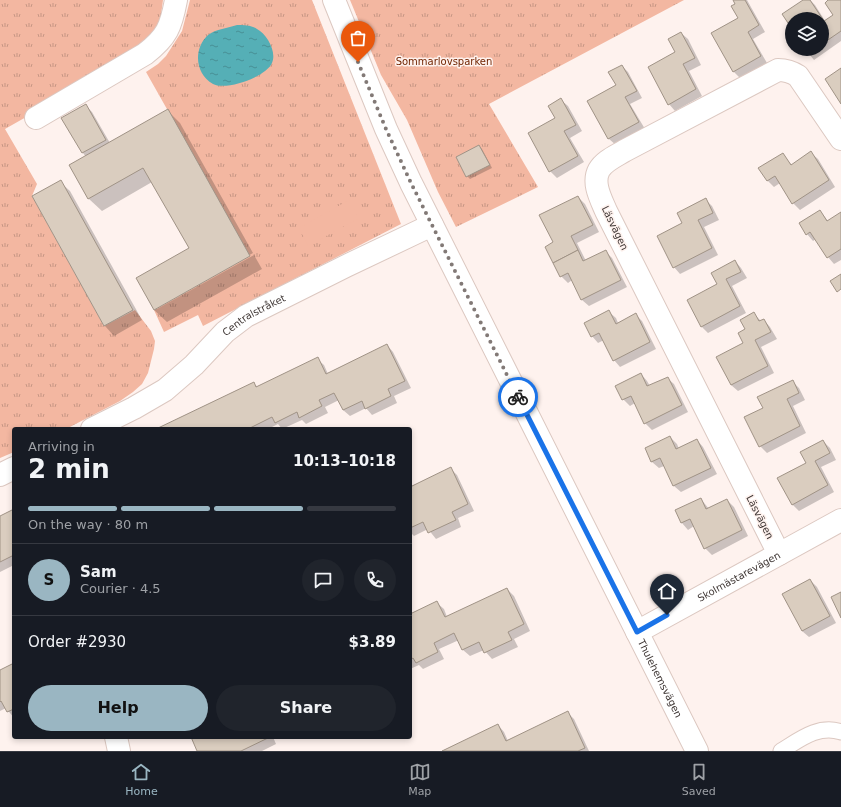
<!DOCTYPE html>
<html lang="en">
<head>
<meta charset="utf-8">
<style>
  :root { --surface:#171b24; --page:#20242c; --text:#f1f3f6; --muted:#9ea1a6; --line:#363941; --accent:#9ab6c2 }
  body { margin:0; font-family:"DejaVu Sans",sans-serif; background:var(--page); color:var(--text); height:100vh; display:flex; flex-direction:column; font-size:15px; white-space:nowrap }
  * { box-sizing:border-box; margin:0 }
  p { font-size:13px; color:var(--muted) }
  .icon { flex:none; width:22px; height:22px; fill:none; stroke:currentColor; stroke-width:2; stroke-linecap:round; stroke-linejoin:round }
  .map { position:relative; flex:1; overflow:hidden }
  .drawer { position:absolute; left:12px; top:427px; width:400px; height:312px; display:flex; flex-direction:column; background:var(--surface); border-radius:4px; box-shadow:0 2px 6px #0003 }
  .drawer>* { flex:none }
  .fabs { position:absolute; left:785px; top:12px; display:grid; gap:8px }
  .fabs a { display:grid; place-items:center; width:44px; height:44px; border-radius:50%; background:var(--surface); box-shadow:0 2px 6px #0003; font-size:20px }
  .pin { position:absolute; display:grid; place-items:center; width:34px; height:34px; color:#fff; margin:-41px -17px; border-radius:50% 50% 50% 0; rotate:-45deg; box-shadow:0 0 4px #0007 }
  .pin .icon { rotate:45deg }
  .courier { position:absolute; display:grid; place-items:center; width:40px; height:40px; margin:-20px; border:3px solid #1a73e8; border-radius:50%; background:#fff; color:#222; box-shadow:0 1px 5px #0007 }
  .summary em { font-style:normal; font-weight:700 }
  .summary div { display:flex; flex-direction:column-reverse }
  .summary { display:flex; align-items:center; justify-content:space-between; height:68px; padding:0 16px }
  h1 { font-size:26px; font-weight:700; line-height:30px }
  .bar { display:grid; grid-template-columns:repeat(4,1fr); gap:6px 4px; align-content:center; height:48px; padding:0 16px }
  .bar i { height:5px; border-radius:3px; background:var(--line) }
  .bar .selected { background:var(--accent) }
  .bar p { grid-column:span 4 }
  .line { display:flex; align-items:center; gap:10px; padding:0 16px; border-top:1px solid var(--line) }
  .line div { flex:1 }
  .round { display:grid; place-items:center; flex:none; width:42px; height:42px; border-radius:21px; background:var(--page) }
  .primary-button { display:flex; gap:8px; margin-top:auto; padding:8px 16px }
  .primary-button a { flex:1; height:46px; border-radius:24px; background:var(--accent); color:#111; font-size:16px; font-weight:700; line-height:46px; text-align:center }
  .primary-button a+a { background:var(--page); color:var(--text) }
  .dock { display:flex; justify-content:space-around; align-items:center; height:56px; border-top:1px solid var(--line); background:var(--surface); font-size:11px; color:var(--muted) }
  .dock a { display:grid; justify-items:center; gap:2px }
  .dock .selected { color:var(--accent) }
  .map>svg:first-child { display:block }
  .grass { fill:url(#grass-tufts) }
  .pitch { fill:#f3b7a1 }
  .water { fill:url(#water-ripples) }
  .shadow { fill:#0003 }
  .building { fill:#dacdbf; stroke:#a09386 }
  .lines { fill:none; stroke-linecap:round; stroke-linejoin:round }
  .lane-casing { stroke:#dcc8c1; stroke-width:17 }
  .street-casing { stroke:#dcc8c1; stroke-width:24 }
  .secondary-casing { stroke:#dcc8c1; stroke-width:24 }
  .lane { stroke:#fff; stroke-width:15 }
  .street { stroke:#fff; stroke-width:22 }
  .secondary { stroke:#fff; stroke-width:22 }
  .done { stroke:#827976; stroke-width:4; stroke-dasharray:0 7.2 }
  .route { stroke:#1a73e8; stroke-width:5 }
  .labels { text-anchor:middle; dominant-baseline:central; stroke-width:3; stroke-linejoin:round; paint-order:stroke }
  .park-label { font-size:10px; fill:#712400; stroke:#fef2ee }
  .street-label { font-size:10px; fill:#403836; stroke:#fef2ee }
</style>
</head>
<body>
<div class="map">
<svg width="841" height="751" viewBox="0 0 841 751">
  <defs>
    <pattern id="grass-tufts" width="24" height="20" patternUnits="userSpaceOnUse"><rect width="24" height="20" fill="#f3b7a1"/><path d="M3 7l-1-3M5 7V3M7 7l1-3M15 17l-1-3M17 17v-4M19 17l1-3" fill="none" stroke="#c69684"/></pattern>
    <pattern id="water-ripples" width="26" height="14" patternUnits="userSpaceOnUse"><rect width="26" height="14" fill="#55afb6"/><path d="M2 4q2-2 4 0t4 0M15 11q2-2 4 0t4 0" fill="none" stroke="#488f95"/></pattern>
  </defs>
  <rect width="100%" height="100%" fill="#fef2ee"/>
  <!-- grass -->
  <g class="grass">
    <polygon points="0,0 163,0 161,15 157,29 137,54 5,129 37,184 32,196 104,326 135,310 151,331 155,341 154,349 148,373 142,384 133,392 120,401 66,429 14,429 14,452 0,458"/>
    <polygon points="190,0 312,0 401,224 203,326 198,315 164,332 154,310 250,256 146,72 158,64 166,56 182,31"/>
    <polygon points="350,0 684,0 489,104 538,187 456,227 438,192 407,120 381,75"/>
  </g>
  <!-- pitch -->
  <polygon class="pitch" points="349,200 359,218 308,246 299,228"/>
  <!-- water -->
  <path class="water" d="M237 25C244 25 251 25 257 29 267 34 277 52 272 63 266 77 226 91 213 84 195 74 193 49 208 35 216 29 228 28 237 25Z"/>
  <!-- shadow -->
  <g class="shadow">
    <polygon points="734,0 747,0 765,32 753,39 767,63 740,78 734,72 712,33 739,18 737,4"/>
    <polygon points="805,0 810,0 815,5 825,21 834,15 830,0 841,0 841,41 814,60 805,49 822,49 822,19 792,19 792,28 783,15"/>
    <polygon points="681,33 688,39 701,65 689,71 702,96 675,111 669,104"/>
    <polygon points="622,66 628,72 642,98 630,104 645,129 616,145 609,139 588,101 617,85"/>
    <polygon points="561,100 568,106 582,131 570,138 584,162 557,178 550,171 557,118"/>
    <polygon points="85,105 92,112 110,143 168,111 180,123 253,253 157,307 157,309 254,255 262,269 167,322 154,310 190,249 152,182 102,211 89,199 70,166 86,157 83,153 63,118"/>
    <polygon points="479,146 482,149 492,168 470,179 467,176"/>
    <polygon points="811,153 818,159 835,187 800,210 793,203 780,183 774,187 767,180 782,154 792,165"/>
    <polygon points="60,182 70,191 142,320 114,336 105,326 33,197"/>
    <polygon points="578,197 585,204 599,232 577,243 586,261 605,251 612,258 627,287 589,306 582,300 572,280 568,283 561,276 554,243"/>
    <polygon points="706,200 712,206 719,220 704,227 718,255 680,274 674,267 684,224"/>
    <polygon points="820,211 828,221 841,213 841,260 834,264 828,257 816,239 813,241 807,234"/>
    <polygon points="735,261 741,268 747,278 732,286 746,313 708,333 702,327 718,284"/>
    <polygon points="609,312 616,318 618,323 636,315 642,321 656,349 620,367 614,360 604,340 598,343 592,336"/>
    <polygon points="754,314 761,321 764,320 770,327 777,339 761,347 774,373 738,391 731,385 745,343 746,329"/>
    <polygon points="387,345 393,352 411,388 394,396 397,403 372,415 366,408 350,416 343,410 339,400 325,407 328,413 306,424 302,420 282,429 278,424 268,429 159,429 253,383 258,387 317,359 324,365 328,374"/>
    <polygon points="641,374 647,381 650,386 667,378 674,384 688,412 652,430 645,423 635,403 630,406 623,399"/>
    <polygon points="792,381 799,388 805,400 793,406 806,433 767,453 760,446 764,408"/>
    <polygon points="670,437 677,444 679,449 697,440 703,447 717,474 681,492 674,486 664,466 659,468 652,462 646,449"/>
    <polygon points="823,441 830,448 836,460 821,467 834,492 799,511 792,504 807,463"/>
    <polygon points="451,469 457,475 474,511 458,518 461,527 436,539 428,529 414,536 410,532 410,488"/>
    <polygon points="701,499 709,509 727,500 734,507 748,536 712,555 705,548 694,526 688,530 682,523 676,511"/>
    <polygon points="14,510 14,565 0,572 0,517"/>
    <polygon points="810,580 817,587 836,623 809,637 802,631"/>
    <polygon points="507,589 514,596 530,631 514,639 518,647 492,659 484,650 470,656 463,650 459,640 439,649 444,659 423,669 419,665 410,669 410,615 437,603 444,609 447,617"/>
    <polygon points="14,664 14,718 6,708 0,711 0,671"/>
    <polygon points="568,713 574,719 589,751 444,751 498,725 504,732 508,741"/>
    <polygon points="192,737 273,737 276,744 262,751 198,751"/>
  </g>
  <!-- building -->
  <g class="building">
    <polygon points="733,0 745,0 759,25 748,32 761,56 733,72 711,33 738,18 731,6 735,4"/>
    <polygon points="803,0 810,0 824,21 833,15 825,3 828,0 841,0 841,31 822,44 822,19 792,19 792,29 782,14"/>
    <polygon points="681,32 695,58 683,64 696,89 668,105 648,67 675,52 668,39"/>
    <polygon points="622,65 637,91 625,97 639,122 608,139 587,101 616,85 608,72"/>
    <polygon points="841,68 841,104 825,79"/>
    <polygon points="561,98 576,125 564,131 578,156 549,172 528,133 555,118 548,106"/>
    <polygon points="86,104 106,140 82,153 61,118"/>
    <polygon points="168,109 250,256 154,310 136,278 189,248 143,168 88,199 69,165"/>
    <polygon points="479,145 490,165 466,177 456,157"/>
    <polygon points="811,151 829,180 792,204 775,176 767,181 758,168 783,153 791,165"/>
    <polygon points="61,180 133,310 104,326 32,196"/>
    <polygon points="578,196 593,225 571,236 578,250 553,263 545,247 553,242 539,215"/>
    <polygon points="706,198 713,213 698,220 712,248 673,268 657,236 682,223 677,213"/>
    <polygon points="820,210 827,221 841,212 841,249 827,258 810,232 806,235 799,223"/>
    <polygon points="578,250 583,261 606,250 621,280 581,300 568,273 560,277 553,263"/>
    <polygon points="735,260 741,272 726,279 740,306 701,327 687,300 717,284 711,273"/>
    <polygon points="841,274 841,289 837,292 830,281"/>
    <polygon points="609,310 616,324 636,313 650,342 613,361 599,333 591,337 584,323"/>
    <polygon points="754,312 759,321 764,319 771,332 755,340 768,366 731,385 716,357 743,343 738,333 745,329 740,320"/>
    <polygon points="387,344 405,381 388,389 391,396 365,409 362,401 343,410 334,393 319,400 322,406 299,418 297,412 275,423 272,417 248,429 156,429 254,382 256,387 318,357 326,374"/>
    <polygon points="641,373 647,386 668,377 682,405 644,424 631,396 622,400 615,386"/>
    <polygon points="793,380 799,393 787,399 800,426 759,447 744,417 763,408 757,397"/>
    <polygon points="670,436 676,449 697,439 711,468 673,486 660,458 651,462 645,448"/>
    <polygon points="823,440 830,453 815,461 828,485 792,505 777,478 806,463 800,452"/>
    <polygon points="451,467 468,504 452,512 456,520 428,533 423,522 410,528 410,487"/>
    <polygon points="701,498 706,509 727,499 742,530 704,549 690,519 681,523 675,510"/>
    <polygon points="14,509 14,555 0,562 0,516"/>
    <polygon points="810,579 830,616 802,631 782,594"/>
    <polygon points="507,588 524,624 508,632 512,640 484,653 479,642 462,650 454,633 434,643 438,652 416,663 413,658 410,660 410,614 437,601 445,617"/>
    <polygon points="841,592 841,618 831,597"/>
    <polygon points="14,663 14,709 7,712 1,701 0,702 0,670"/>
    <polygon points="568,711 585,748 578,751 442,751 498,724 506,741"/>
    <polygon points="191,737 270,737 241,751 197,751"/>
  </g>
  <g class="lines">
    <defs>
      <path id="lane" d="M781 751C799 740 819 724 841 732"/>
      <g id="street">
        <path d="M36 118 145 54C167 37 171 27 176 0"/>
        <path id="s1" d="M92 429 134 408 165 390 194 365 225 332 246 316 346 266 432 225"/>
        <polyline points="0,475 14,468"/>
        <path d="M779 554 606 211C601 199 592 183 599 170 604 161 616 156 624 151L778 70C787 70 792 72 798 76L841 139"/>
        <path id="s2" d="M637 632 841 520"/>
        <polyline points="116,737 119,751"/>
      </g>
      <g id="secondary">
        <path id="s3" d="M334 0 386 129 411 183 697 751"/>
      </g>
    </defs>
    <!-- lane casing -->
    <use href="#lane" class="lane-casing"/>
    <!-- street casing -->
    <use href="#street" class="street-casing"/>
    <!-- secondary casing -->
    <use href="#secondary" class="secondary-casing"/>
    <!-- lane -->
    <use href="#lane" class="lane"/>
    <!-- street -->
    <use href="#street" class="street"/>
    <!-- secondary -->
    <use href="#secondary" class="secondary"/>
  </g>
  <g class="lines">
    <!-- done -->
    <polyline class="done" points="358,62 386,129 411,183 518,397"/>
    <!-- route -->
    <polyline class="route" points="518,397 637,632 667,615"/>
  </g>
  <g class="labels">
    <!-- park labels -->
    <g class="park-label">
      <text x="444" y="61">Sommarlovsparken</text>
    </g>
    <!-- street labels -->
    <g class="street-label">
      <text transform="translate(615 228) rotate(64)">Läsvägen</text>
      <text stroke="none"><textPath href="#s1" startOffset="200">Centralstråket</textPath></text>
      <text transform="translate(760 517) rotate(63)">Läsvägen</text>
      <text stroke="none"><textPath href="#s2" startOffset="116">Skolmästarevägen</textPath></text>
      <text stroke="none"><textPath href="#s3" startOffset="753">Thulehemsvägen</textPath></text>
    </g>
  </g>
</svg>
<div class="fabs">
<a><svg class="icon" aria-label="layers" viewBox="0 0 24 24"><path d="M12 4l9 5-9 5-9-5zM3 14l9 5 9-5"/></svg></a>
</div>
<div class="pin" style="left:358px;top:62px;background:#ea580c"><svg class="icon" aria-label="bag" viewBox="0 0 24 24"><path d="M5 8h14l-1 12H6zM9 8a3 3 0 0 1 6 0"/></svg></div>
<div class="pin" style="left:667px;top:615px;background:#1f2937"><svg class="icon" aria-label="home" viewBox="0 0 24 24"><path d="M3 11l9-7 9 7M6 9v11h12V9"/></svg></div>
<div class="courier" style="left:518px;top:397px"><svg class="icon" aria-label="bike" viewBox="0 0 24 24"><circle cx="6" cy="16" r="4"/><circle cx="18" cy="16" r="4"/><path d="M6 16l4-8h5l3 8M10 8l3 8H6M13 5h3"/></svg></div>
<section class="drawer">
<div class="summary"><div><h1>2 min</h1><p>Arriving in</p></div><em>10:13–10:18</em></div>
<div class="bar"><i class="selected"></i><i class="selected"></i><i class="selected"></i><i></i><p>On the way · 80 m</p></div>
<div class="line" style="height:72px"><b class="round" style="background:var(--accent);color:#111">S</b><div><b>Sam</b><p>Courier · 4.5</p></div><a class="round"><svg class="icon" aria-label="chat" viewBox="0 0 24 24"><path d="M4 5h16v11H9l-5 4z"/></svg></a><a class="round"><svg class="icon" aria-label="phone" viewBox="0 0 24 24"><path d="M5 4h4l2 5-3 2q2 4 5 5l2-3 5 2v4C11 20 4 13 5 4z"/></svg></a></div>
<div class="line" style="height:52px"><div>Order #2930</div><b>$3.89</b></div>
<div class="primary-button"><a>Help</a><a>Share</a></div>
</section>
</div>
<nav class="dock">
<a class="selected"><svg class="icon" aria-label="home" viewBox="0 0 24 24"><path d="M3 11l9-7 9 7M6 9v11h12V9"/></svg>Home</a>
<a><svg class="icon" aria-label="map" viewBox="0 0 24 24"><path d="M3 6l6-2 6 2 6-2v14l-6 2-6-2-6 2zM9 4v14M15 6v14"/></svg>Map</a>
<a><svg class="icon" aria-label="saved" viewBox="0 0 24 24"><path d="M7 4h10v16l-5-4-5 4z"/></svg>Saved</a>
</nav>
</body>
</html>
